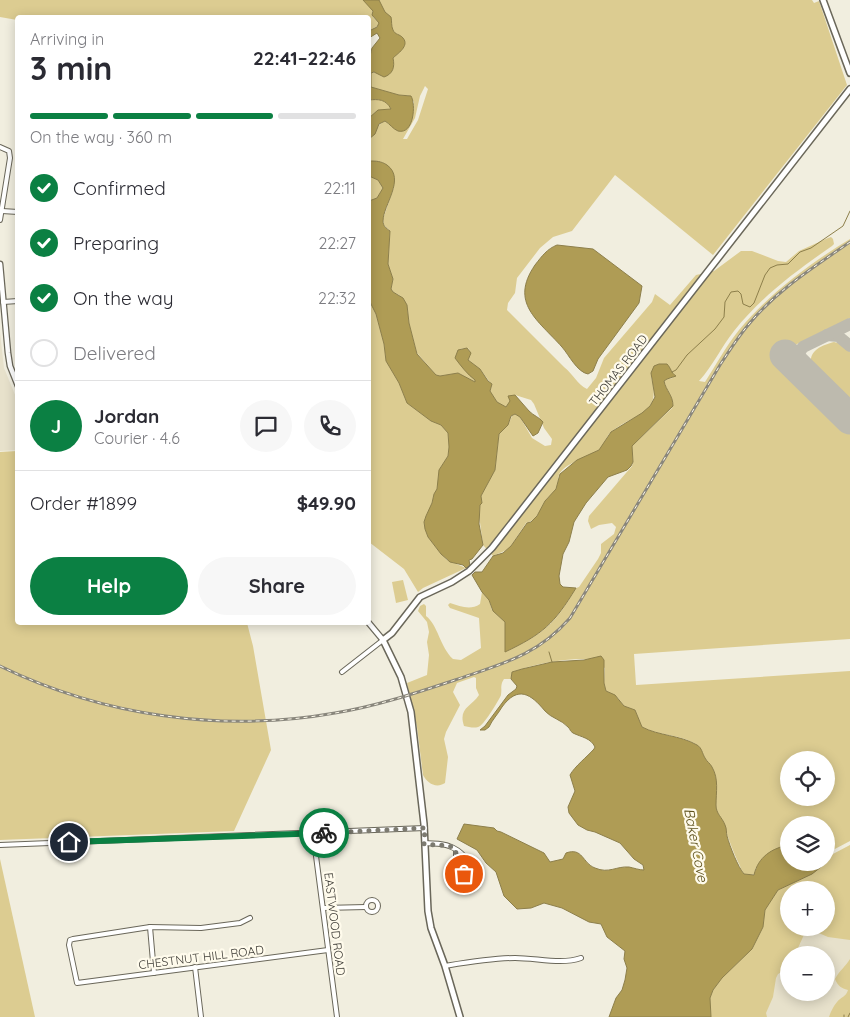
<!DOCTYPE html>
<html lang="en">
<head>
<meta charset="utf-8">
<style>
  :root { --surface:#fff; --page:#f7f7f7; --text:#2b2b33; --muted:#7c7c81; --line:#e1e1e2; --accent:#0b8043 }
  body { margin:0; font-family:Quicksand,sans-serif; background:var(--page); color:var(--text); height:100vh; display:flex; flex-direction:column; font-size:19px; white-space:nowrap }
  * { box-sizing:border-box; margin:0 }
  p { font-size:16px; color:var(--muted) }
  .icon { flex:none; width:28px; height:28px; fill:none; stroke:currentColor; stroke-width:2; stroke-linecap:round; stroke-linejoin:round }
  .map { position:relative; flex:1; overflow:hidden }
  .sheet { position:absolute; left:15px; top:15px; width:356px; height:610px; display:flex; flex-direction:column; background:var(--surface); border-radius:5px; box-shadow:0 2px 12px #0003 }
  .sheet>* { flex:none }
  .tools { position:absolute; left:780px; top:751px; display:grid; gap:10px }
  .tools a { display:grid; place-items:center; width:55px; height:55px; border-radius:50%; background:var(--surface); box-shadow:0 2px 12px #0003; font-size:25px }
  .pin { position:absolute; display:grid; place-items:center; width:42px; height:42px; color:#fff; margin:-21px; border:2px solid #fff; border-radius:50%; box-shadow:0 1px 5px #0007 }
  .courier { position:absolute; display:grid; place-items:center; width:50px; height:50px; margin:-25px; border:4px solid #0b8043; border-radius:50%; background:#fff; color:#222; box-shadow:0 1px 6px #0007 }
  .summary em { font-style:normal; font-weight:800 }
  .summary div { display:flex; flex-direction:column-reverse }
  .summary { display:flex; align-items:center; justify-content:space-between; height:85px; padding:0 15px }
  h1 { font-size:32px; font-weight:800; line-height:38px }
  .bar { display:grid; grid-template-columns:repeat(4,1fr); gap:8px 5px; align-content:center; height:60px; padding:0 15px }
  .bar i { height:6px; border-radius:4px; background:var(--line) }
  .bar .active { background:var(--accent) }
  .bar p { grid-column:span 4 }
  .line { display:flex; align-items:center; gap:12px; padding:0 15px; border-top:1px solid var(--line) }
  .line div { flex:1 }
  .round { display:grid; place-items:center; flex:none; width:52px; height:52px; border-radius:26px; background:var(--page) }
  ol { padding:0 15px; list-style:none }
  li { display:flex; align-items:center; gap:15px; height:55px }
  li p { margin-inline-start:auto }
  li .icon { padding:5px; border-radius:50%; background:var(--accent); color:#fff; stroke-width:4 }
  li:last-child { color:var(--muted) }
  li i { width:28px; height:28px; border:2px solid var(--line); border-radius:50% }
  .button { display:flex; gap:10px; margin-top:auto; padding:10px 15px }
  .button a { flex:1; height:58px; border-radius:30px; background:var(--accent); color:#fff; font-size:20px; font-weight:800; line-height:58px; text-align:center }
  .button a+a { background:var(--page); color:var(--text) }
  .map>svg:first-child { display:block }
  .built { fill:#e7e1cb; fill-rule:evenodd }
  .green { fill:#dccc91; fill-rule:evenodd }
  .water { fill:#af9c55; stroke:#8d7f4b }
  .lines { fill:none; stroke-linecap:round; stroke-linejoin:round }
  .stream { stroke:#8d7f4b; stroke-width:1 }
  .taxiway { stroke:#bdbaae; stroke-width:12 }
  .runway { stroke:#bdbaae; stroke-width:31 }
  .minor-casing { stroke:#6a675a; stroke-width:6 }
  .tertiary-casing { stroke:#6a675a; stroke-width:7 }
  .secondary-casing { stroke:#6a675a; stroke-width:8 }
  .minor { stroke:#fff; stroke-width:4 }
  .tertiary { stroke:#fff; stroke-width:4.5 }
  .secondary { stroke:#fff; stroke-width:5 }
  .rail-casing { stroke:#89867c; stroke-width:3 }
  .rail { stroke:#fffbec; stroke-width:1; stroke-dasharray:4; stroke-linecap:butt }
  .done { stroke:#7c7a70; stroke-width:5; stroke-dasharray:0 9 }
  .route { stroke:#0b8043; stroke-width:6 }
  .labels { text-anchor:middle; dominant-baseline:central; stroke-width:4.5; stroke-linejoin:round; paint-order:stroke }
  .street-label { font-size:12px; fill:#3d3b35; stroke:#fffbec }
  .water-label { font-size:14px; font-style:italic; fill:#5f521c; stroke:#fffbec }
</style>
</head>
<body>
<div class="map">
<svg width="850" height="1017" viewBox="0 0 850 1017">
  <rect width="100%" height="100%" fill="#f1eedf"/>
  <!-- built -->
  <g class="built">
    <polygon points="0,332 4,368 18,402 17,450 0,451"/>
    <path d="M850 845V1017H711L768 905ZM789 890H826V928H789ZM789 955H826V992H789Z"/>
  </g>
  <!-- green -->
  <g class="green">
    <polygon points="0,0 363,0 372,8 373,17 379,23 379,25 369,31 369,18 18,18 17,34 17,20 0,17"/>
    <path d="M371 0H812L814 3 819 1 847 85 713 255 615 175 572 231 553 237 540 248 517 278 515 293 508 303 507 310 564 367C573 374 577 384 587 389L596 378 604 358 652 302 655 294 670 305 696 275 714 271 741 251H752L778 261 786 262 799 251 828 238 831 237 833 239 834 244 832 246C796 271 762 296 734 331 721 347 713 366 699 381L705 382C716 365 726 346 739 330 770 293 809 264 850 239V318L797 344 778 362 850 434V639L634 654 636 685 850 671V841L833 850H826V825H789V845L784 846 755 869V874L745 875C741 871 741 867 738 862 733 852 730 841 725 830 722 822 716 814 716 805 715 792 719 780 712 767 710 764 707 762 705 758 702 754 702 749 697 745 681 734 659 736 642 727L635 710 624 706 618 698 606 691 604 683 605 668C600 666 593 659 588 659 565 658 533 664 512 672L511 679H504C500 685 502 688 501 695 499 700 485 723 480 726 476 729 469 727 464 726 458 708 471 707 479 695L476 688V678L474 677 457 683 453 692 460 705 446 732 444 739 448 757 445 783C436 789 427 783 423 775L417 727 407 683 427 675 429 655 427 642 429 632 427 622 418 611 420 606 424 604 426 606V616C438 625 440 647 453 659L461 660 481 648 479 618 450 608 448 605 450 603C460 606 470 611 480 604L482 592 489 600 492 610 505 622V652C544 634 555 624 576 588L579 587 598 559 601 553V544L614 534 616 527 612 523 599 525 591 529 588 521 589 516 632 466 633 462 632 446 672 408C675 397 666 391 664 381L667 379 673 378 670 369 651 377C663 415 634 413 611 432 605 437 605 446 598 451 589 457 564 463 559 475 558 478 558 485 556 489 554 494 548 496 546 500 540 509 538 520 526 523L509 549 493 556 483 545 479 515 480 505 482 502 481 496 495 470 499 434 508 425 512 416 515 414 520 417 532 438 545 446 551 445 552 439 544 428 534 404 531 400 515 395 506 407 497 402 490 391 492 385 480 369 468 360 470 355 469 349 467 348 460 349 463 366 475 380V382L458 373 440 376 436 375 417 353 409 323 407 305 399 295 393 292 391 289 393 279 388 264 390 231 384 225 383 219 394 187 382 162 369 161V139C376 134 376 125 385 121L398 131 411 123 414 102 408 95H399L371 87V73H375L386 40ZM425 86 428 89 418 120 407 139H403L415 118 420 96ZM789 760H826V798H789Z"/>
    <path d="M369 100C378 99 387 99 391 109L380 110 369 118Z"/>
    <polygon points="369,176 378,180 383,188 377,198 369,201"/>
    <polygon points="369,300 376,314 384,344 386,361 399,383 407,403 431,421 441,425 448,433 449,447 448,456 441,467 437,490 434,494 432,503 424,522 425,528 428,537 441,554 447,560 466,568 423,588 418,592 404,569 369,542"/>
    <path d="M834 342 841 344 850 352V404L811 363C809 350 823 345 834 342Z"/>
    <polygon points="17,451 18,622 247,623 253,646 271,750 234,831 0,840 0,452"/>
    <polygon points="403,580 408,600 396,603 392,582"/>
    <path d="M850 845V940L828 937 807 928 798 948 804 952 803 955H789V968L778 974 776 978 773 997 766 1013 767 1017H711L710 998 713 990 722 978 752 949 763 927 765 910 778 890 806 877 824 865 831 855ZM789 890H826V928H789Z"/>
    <polygon points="0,859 35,1017 0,1017"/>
    <path d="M850 959V1017H829C831 1011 833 1007 837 1002 841 997 846 997 848 990 841 988 838 986 835 979 839 971 846 966 850 959Z"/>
  </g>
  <!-- water -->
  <g class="water">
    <path d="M363 0H379L385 12 391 17C392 21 391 26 393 30 395 35 400 34 403 38 410 46 397 54 393 58 395 67 393 74 384 77L374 72 371 73V87L399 95 411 96C416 104 414 135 398 131 393 129 390 124 385 121L379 124 375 134 369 139V118L378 110 391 109C386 99 378 99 369 100V60L372 48 380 38 377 33 369 38V31L377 27 379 23 372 15 373 11Z"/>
    <path d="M369 161C376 161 381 161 387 165 406 179 383 205 383 221 383 226 386 228 390 231L388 264 393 279 391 289 393 292 403 298 407 305 409 323 417 354 436 375 440 376 458 373 475 382V380C467 374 461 366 455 358L458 350 467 348 471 353 468 360 480 369 488 381 492 384 490 391 497 402 506 407 510 401 508 396 515 395C520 400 524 406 529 411 534 416 539 417 543 422L538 433 533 436 520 417 515 414 511 416 508 425 499 434 495 470 481 496 482 503 480 505 479 524 483 545 472 559 469 560 470 566 466 568 463 565 450 562 441 554 428 537 425 529 424 522 426 516 432 503 434 494 437 489 439 470 448 456 449 447 448 433 441 425 431 421 407 403 399 383 386 361 384 344 376 314 369 300V201L377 198 383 188 378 180 369 176Z"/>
    <path d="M557 245 593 249 642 286 639 303 598 359 593 371 588 374C577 372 569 355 562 347 538 320 509 303 535 265 542 256 547 249 557 245Z"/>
    <path d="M659 364H667C671 368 671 373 676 376L667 379 664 381C666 391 673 395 673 406L632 446 633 462 631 466 627 470 608 477 586 503 574 522 569 542 563 554 559 576 560 584 563 587 576 588C554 624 543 634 505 652V622L493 611 489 600 482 592 472 575 475 572H482L493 556 503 553 511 546 527 523 531 522 537 516 545 501 556 489 560 474 577 460 599 450 611 432 642 413 650 406 655 397 651 373 654 366Z"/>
    <path d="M601 656 604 660V683L606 691 615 695 624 706 635 710 642 727C659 736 680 735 697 745 702 748 702 753 705 758 707 762 710 763 712 767 719 779 716 792 716 805 716 814 722 817 725 825 727 829 726 833 727 836 730 847 738 867 744 874L754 875C758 857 772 848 789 845V862L826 863 812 874 778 890 765 910 763 927 752 949 722 978 713 990 710 998 711 1017H609L616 998 622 990 625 980 627 968 624 959 625 951 607 937 601 924 589 922 562 908 544 903 531 908 517 909 504 896 496 872 486 863 477 850 457 839 464 824 494 828 497 831 501 832 544 853 550 862 563 859 566 853C583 847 582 863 595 868 609 874 616 866 629 867 634 868 639 870 644 870L643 865 634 859 620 843 595 832 587 830 578 825 569 813 568 807 575 791 570 775C575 766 587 757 594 749L595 747C591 738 581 737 573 733 569 730 571 730 568 727 562 720 551 718 545 711 531 694 518 685 502 707 498 714 492 720 489 727L485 730H480L485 726 508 695 516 689 517 686 511 679 512 672 522 669 552 662 584 660Z"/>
  </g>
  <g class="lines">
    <!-- stream -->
    <g class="stream">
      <polyline points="672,372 676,370 687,355 715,329 724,317 725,302 731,292 738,291 741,294 743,304 750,307 754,303 765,275 770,268 777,265 788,264 800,252 811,248 843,226 850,211"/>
      <polyline points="549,652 552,662"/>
      <polyline points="844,1017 844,1015"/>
      <polyline points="848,1017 850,1013"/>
    </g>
    <!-- taxiway -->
    <g class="taxiway">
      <polyline points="827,335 838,336 850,346"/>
      <path d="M802 372C798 362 796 355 803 347L850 324"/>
    </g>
    <!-- runway -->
    <polyline class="runway" points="785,355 850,419"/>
    <defs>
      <g id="minor">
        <polyline points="0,147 9,151 10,158 0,220"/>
        <polyline points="2,211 18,212"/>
        <polyline points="3,302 18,301"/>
        <polyline points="342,672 383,640"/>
        <polyline points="313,833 337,1017"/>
        <path d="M425 843C432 844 442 843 449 846 460 850 474 862 467 873L460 874 456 870V850"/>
        <polyline points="0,845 425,828"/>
        <circle cx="372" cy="906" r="6"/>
        <polyline points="323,908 366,907"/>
        <polyline points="250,918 240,923 201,928 150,927 73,939 70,940 69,945 77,983 328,950"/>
        <polyline points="150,927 154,973"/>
        <path d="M445 966C469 962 492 958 515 958 537 958 561 965 581 958"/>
        <polyline points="195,967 201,1017"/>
      </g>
      <g id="tertiary">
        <polyline points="0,264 8,353 10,366 18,386"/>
        <polyline points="368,622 383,640"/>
      </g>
      <g id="secondary">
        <polyline points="823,0 850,73"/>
        <polyline points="460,1017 445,966 431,928 428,911 424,824 411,712 401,677 383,640 392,633 420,597 452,582 469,571 492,548 850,89"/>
      </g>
    </defs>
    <!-- minor casing -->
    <use href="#minor" class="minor-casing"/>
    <!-- tertiary casing -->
    <use href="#tertiary" class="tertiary-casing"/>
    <!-- secondary casing -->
    <use href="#secondary" class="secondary-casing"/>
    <!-- minor -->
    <use href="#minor" class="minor"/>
    <!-- tertiary -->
    <use href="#tertiary" class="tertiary"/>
    <!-- secondary -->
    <use href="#secondary" class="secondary"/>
    <defs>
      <path id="rail" d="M0 666C103 716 222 733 335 713 377 706 416 693 455 680 501 664 537 656 570 618L720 365C729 351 738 337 749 324 777 290 814 267 850 242"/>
    </defs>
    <!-- rail casing -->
    <use href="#rail" class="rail-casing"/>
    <!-- rail -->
    <use href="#rail" class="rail"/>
  </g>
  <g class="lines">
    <!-- done -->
    <polyline class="done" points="324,833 425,828 424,844 450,846 456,850 455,864 457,872 464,874"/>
    <!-- route -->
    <polyline class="route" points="69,842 324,833"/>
  </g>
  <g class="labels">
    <!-- street labels -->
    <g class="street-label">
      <text transform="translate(618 370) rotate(-52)">THOMAS ROAD</text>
      <text transform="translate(335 924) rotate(83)">EASTWOOD ROAD</text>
      <text transform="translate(201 957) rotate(-7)">CHESTNUT HILL ROAD</text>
    </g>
    <!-- water labels -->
    <g class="water-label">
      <text transform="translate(696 845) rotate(79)">Baker Cove</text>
    </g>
  </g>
</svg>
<div class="tools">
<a><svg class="icon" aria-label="locate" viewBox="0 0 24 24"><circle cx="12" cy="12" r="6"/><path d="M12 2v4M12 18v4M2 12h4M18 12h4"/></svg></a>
<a><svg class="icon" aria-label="layers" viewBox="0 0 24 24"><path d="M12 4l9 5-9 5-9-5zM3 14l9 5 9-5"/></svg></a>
<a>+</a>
<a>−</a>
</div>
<div class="pin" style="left:464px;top:874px;background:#ea580c"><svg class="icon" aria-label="bag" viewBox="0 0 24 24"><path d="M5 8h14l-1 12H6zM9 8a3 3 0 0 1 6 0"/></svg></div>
<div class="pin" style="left:69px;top:842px;background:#1f2937"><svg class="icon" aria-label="home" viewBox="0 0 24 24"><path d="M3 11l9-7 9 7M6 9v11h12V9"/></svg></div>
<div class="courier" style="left:324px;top:833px"><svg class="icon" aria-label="bike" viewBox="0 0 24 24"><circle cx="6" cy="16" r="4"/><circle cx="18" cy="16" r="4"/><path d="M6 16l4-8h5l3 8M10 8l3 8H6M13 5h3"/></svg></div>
<section class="sheet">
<div class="summary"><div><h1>3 min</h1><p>Arriving in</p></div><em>22:41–22:46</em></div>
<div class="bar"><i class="active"></i><i class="active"></i><i class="active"></i><i></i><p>On the way · 360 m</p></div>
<ol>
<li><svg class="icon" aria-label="check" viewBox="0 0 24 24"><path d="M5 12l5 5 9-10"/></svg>Confirmed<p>22:11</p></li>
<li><svg class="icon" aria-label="check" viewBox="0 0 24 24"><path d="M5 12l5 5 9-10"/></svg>Preparing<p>22:27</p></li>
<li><svg class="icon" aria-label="check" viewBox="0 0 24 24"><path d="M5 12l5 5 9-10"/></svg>On the way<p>22:32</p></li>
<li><i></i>Delivered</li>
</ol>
<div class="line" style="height:90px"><b class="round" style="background:var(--accent);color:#fff">J</b><div><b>Jordan</b><p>Courier · 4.6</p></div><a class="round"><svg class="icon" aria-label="chat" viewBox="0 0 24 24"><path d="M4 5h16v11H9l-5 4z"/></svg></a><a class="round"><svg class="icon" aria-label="phone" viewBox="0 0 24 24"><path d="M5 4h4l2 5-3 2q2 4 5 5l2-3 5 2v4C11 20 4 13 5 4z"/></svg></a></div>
<div class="line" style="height:65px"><div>Order #1899</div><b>$49.90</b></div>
<div class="button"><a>Help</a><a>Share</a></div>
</section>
</div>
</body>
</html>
